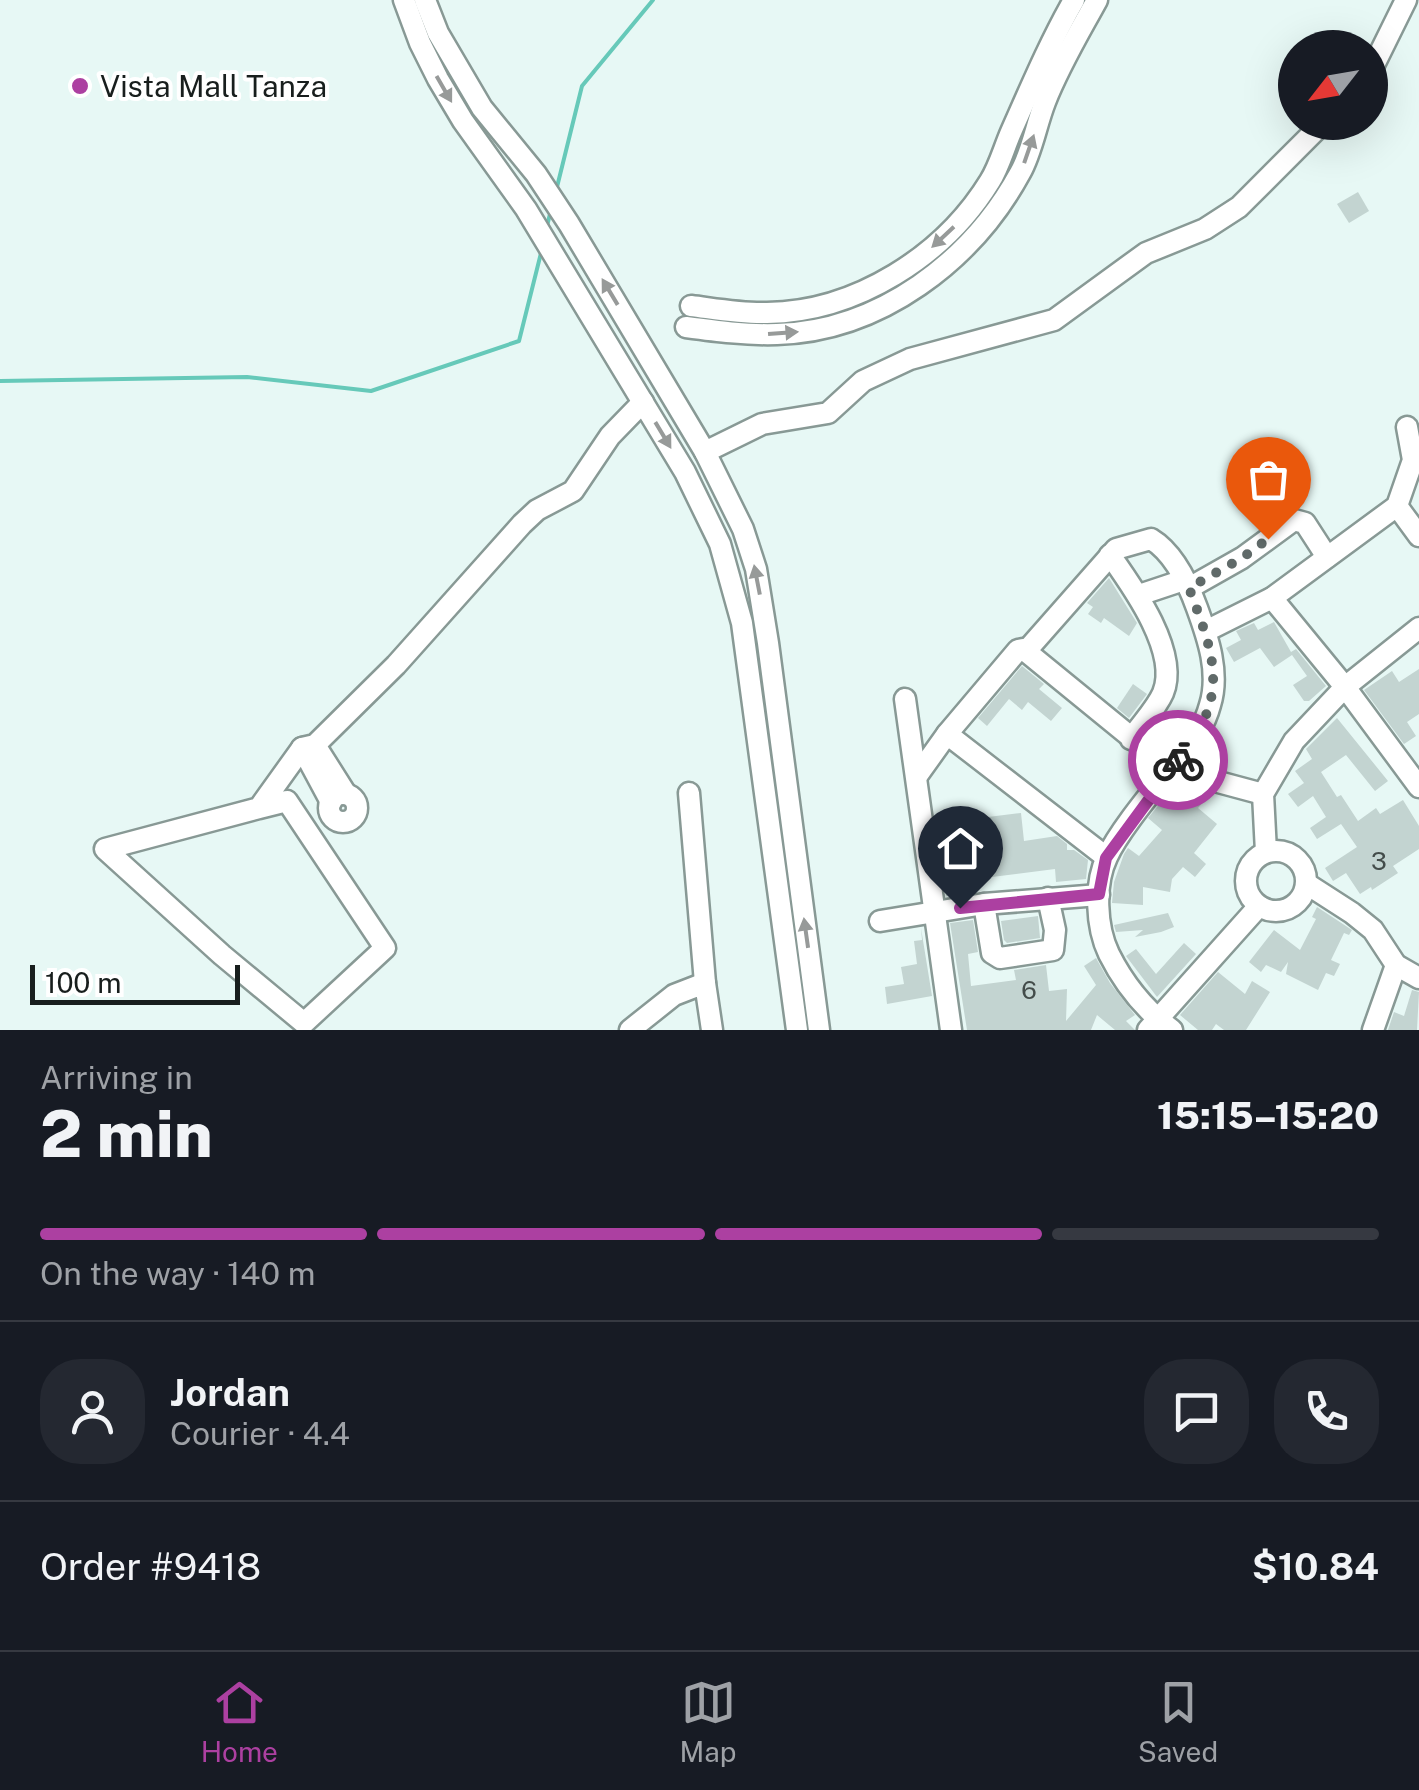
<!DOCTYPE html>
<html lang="en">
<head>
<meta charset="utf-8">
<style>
  :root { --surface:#171b24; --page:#242831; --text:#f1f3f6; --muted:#9ea1a6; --line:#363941; --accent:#ac40a1 }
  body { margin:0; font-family:"Public Sans",sans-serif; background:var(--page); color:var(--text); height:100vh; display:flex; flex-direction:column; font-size:38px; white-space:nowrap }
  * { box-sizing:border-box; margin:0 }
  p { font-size:32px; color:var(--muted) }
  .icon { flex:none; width:55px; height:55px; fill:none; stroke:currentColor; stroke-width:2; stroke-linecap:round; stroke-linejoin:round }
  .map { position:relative; height:1030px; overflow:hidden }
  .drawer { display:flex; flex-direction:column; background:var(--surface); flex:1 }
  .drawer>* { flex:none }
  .needle { width:65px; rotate:239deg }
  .controls { position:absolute; left:1278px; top:30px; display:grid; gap:20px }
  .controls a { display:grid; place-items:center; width:110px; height:110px; border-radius:50%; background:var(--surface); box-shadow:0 10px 40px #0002; font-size:50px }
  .scale { position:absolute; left:30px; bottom:25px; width:210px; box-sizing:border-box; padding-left:10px; border:5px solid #181e1d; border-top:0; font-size:28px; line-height:35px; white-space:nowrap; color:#181e1d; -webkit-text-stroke:8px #fff; paint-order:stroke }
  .pin { position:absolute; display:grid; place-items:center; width:85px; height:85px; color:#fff; margin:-102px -42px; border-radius:50% 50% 50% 0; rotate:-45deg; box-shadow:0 0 10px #0007 }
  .pin .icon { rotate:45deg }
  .courier { position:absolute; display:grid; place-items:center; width:100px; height:100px; margin:-50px; border:8px solid #ac40a1; border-radius:50%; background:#fff; color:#222; box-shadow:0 2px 12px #0007 }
  .summary em { font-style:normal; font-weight:800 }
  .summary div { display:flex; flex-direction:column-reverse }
  .summary { display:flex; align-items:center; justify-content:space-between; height:170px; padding:0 40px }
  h1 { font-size:65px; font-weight:800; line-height:75px }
  .bar { display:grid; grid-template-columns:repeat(4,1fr); gap:15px 10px; align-content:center; height:120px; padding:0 40px }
  .bar i { height:12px; border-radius:8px; background:var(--line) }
  .bar .selected { background:var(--accent) }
  .bar p { grid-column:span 4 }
  .line { display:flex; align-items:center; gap:25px; padding:0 40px; border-top:2px solid var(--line) }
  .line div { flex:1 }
  .round { display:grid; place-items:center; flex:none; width:105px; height:105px; border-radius:40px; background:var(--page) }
  .tab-bar { display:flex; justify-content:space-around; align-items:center; height:140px; border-top:2px solid var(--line); background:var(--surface); font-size:28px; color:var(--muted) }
  .tab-bar a { display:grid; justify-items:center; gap:5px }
  .tab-bar .selected { color:var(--accent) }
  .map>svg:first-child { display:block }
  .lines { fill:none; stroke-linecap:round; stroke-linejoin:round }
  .stream { stroke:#66c9b9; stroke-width:4 }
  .building { fill:#c3d4d1 }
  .minor-casing { stroke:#889995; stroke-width:25 }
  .minor { stroke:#fff; stroke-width:20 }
  .oneway { fill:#979a99 }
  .done { stroke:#606a69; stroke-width:10; stroke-dasharray:0 18 }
  .route { stroke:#ac40a1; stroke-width:12 }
  .poi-dot { fill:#ac40a1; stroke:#fff; stroke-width:4 }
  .labels { text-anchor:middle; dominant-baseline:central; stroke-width:8; stroke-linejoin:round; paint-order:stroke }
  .number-label { font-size:25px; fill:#434c4a }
  .poi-label { font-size:30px; fill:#181e1d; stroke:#fff; text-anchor:start }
</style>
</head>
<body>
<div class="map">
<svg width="1419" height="1030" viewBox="0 0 1419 1030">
  <rect width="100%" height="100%" fill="#e7f8f5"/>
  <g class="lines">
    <!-- stream -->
    <g class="stream">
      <polyline points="556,191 582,86 653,0"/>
      <polyline points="546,230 551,210"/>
      <polyline points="0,381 247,377 371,391 519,341 542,249"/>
    </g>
  </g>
  <!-- building -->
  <g class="building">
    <polygon points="1358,192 1369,211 1349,223 1337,204"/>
    <polygon points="1109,578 1137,623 1129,636 1104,618 1101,623 1088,614 1093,607 1087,603"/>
    <polygon points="1274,622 1291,652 1296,649 1326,686 1309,701 1304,701 1293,685 1307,676 1292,655 1274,667 1260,648 1234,662 1226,648 1241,640 1236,631 1254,623 1258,630"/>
    <polygon points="1022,666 1044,684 1039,689 1062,708 1051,721 1028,702 1022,710 1009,699 987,726 978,718"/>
    <polygon points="1419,669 1419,714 1407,722 1416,736 1404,744 1364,690 1392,671 1399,682"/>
    <polygon points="1133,684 1147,694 1129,718 1117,708"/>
    <polygon points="1337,718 1388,781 1375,791 1346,755 1321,772 1337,797 1341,795 1358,821 1376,808 1380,814 1403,800 1419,826 1419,849 1393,866 1398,873 1372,890 1371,887 1360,894 1346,873 1333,881 1325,868 1357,847 1341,824 1317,839 1310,828 1326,817 1313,796 1298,807 1288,794 1304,783 1295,771 1312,759 1306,749"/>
    <polygon points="1175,785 1208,796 1198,808 1217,824 1194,853 1206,864 1195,877 1183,867 1172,879 1170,892 1143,887 1143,905 1112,903 1114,882 1124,854 1128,848 1139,856 1162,830 1148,818"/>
    <polygon points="1021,813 1024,841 1057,836 1067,844 1067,850 1074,850 1088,860 1086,879 1056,882 1055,869 976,879 978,891 946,896 942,865 989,860 966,842 976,827 991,839 988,817"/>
    <polygon points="1317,907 1352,930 1349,935 1344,933 1331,960 1340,964 1334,976 1326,973 1318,990 1286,974 1288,962 1281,972 1266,965 1261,972 1249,962 1274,930 1300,950 1316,919 1312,917"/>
    <polygon points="1168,913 1174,927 1161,932 1135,937 1143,930 1116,932 1114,925"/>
    <polygon points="1038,916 1040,938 1007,943 1004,940 1001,921"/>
    <polygon points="973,920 978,952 968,954 971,986 1016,980 1014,970 1046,965 1049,991 1067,989 1066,1021 1096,985 1084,966 1096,958 1110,983 1135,1015 1126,1021 1135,1030 1115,1030 1097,1015 1091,1030 967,1030 950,923"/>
    <polygon points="921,928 932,996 887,1004 885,987 904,984 901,967 917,964 914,941 922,940"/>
    <polygon points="1184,943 1196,954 1157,997 1126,956 1136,949 1156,974"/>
    <polygon points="1218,972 1245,994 1252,981 1270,992 1246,1030 1224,1030 1216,1024 1212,1030 1198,1030 1180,1015"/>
    <polygon points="1412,990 1419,992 1417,1030 1388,1030 1394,1012 1404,1016"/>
  </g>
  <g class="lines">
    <defs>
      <g id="minor">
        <polyline points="404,0 420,43 438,79 463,121 526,209 685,472 720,544 742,623 797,1030"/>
        <polyline points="425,0 438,33 482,108 536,174 569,224 705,452 743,529 756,569 768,643 819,1030"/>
        <polyline points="1370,73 1406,0"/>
        <path d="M691 306C715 309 742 314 767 313 856 312 944 256 990 181 999 167 1004 148 1011 132 1031 87 1050 42 1074 0"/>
        <path d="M686 327C716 331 746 335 777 334 880 331 972 261 1020 173 1032 152 1036 125 1045 102 1059 66 1079 33 1097 0"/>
        <polyline points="705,452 762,424 828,413 863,381 910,359 1054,320 1146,253 1205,229 1239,207 1324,122"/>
        <polyline points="1397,506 1419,536"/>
        <path d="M1110 555C1132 586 1180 652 1163 693 1156 709 1141 724 1131 739"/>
        <polyline points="1189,588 1242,558 1294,520 1305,523 1327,557"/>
        <polyline points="1139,595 1184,580"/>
        <polyline points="1272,598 1345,687 1419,787"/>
        <polyline points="1206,631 1272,598 1397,506 1413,460 1407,427"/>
        <path d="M1027 650 1116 549 1151 539C1174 553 1188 583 1197 608 1208 638 1220 673 1210 705 1203 732 1186 748 1170 769 1151 793 1119 831 1107 857 1094 884 1096 927 1109 954 1124 984 1145 1010 1172 1030"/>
        <polyline points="905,699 951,1030"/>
        <polyline points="947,734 1106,857"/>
        <polyline points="315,745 346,794"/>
        <polyline points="302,748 331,802"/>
        <polyline points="917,776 947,734 1018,650 1023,649 1170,769 1263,794"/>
        <polyline points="689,793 705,983"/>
        <circle cx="343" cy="808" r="14"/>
        <polyline points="259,808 287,801 385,948 304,1023 222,955 105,849 259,808 302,748 315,745 396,665 522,524 537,510 573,491 610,436 643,402"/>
        <circle cx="1276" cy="881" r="30"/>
        <polyline points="1266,852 1263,794 1294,741 1345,687 1419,628"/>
        <polyline points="1307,884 1352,913 1373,930 1396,965 1419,978"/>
        <polyline points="984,904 992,953 1000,958 1053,950 1055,930 1048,898"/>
        <polyline points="880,921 984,904 1099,895"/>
        <polyline points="630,1030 674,995 705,983 712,1030"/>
        <polyline points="1148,1030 1259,906"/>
        <polyline points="1373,1030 1396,965"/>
      </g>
    </defs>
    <!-- minor casing -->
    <use href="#minor" class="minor-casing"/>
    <!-- minor -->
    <use href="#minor" class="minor"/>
  </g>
  <!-- one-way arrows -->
  <defs><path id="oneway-solid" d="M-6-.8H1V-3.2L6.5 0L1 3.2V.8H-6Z" transform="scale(2.5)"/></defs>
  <g class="oneway">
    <use href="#oneway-solid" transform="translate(444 89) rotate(60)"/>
    <use href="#oneway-solid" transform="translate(1029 149) rotate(-71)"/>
    <use href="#oneway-solid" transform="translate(943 237) rotate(137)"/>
    <use href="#oneway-solid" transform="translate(610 292) rotate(-121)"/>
    <use href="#oneway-solid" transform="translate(783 333) rotate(-4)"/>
    <use href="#oneway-solid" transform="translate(663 435) rotate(59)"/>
    <use href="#oneway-solid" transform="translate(757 580) rotate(-101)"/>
    <use href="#oneway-solid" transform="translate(806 933) rotate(-98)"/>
  </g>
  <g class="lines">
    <!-- done -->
    <path class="done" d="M1178 760C1230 696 1216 660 1189 588L1242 558 1268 539"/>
    <!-- route -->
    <polyline class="route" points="960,908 1099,894 1106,858 1178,760"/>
  </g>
  <!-- markers -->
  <circle class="poi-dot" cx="80" cy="86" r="10"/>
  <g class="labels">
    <!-- number labels -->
    <g class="number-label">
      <text x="1379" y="861">3</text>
      <text x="1029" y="990">6</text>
    </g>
    <!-- poi labels -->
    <g class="poi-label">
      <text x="100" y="86">Vista Mall Tanza</text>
    </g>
  </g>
</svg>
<div class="controls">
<a><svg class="needle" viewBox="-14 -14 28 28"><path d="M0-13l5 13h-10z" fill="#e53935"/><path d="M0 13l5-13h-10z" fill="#9ea1a6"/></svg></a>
</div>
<div class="scale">100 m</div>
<div class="pin" style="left:1268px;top:539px;background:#ea580c"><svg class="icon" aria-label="bag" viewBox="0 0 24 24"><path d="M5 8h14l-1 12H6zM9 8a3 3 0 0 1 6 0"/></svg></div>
<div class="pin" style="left:960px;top:908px;background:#1f2937"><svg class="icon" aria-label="home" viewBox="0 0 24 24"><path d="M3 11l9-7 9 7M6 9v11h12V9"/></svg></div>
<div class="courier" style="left:1178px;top:760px"><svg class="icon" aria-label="bike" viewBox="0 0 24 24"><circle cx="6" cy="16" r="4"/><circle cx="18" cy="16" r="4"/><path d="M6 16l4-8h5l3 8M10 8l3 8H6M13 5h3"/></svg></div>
</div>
<section class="drawer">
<div class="summary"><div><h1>2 min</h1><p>Arriving in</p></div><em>15:15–15:20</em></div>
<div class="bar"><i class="selected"></i><i class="selected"></i><i class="selected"></i><i></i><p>On the way · 140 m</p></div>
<div class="line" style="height:180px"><a class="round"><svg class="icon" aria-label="person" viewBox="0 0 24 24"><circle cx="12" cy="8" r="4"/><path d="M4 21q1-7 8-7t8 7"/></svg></a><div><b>Jordan</b><p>Courier · 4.4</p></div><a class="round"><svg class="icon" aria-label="chat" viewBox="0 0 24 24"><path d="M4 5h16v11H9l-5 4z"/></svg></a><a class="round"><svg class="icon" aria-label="phone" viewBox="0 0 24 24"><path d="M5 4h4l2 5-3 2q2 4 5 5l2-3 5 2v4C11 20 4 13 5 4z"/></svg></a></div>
<div class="line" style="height:130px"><div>Order #9418</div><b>$10.84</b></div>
</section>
<nav class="tab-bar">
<a class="selected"><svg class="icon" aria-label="home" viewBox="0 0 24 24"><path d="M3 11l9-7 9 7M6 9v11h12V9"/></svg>Home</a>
<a><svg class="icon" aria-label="map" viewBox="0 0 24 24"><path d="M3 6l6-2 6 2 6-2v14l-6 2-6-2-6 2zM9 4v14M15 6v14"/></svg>Map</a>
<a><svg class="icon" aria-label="saved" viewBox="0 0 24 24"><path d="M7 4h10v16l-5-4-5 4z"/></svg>Saved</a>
</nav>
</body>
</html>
